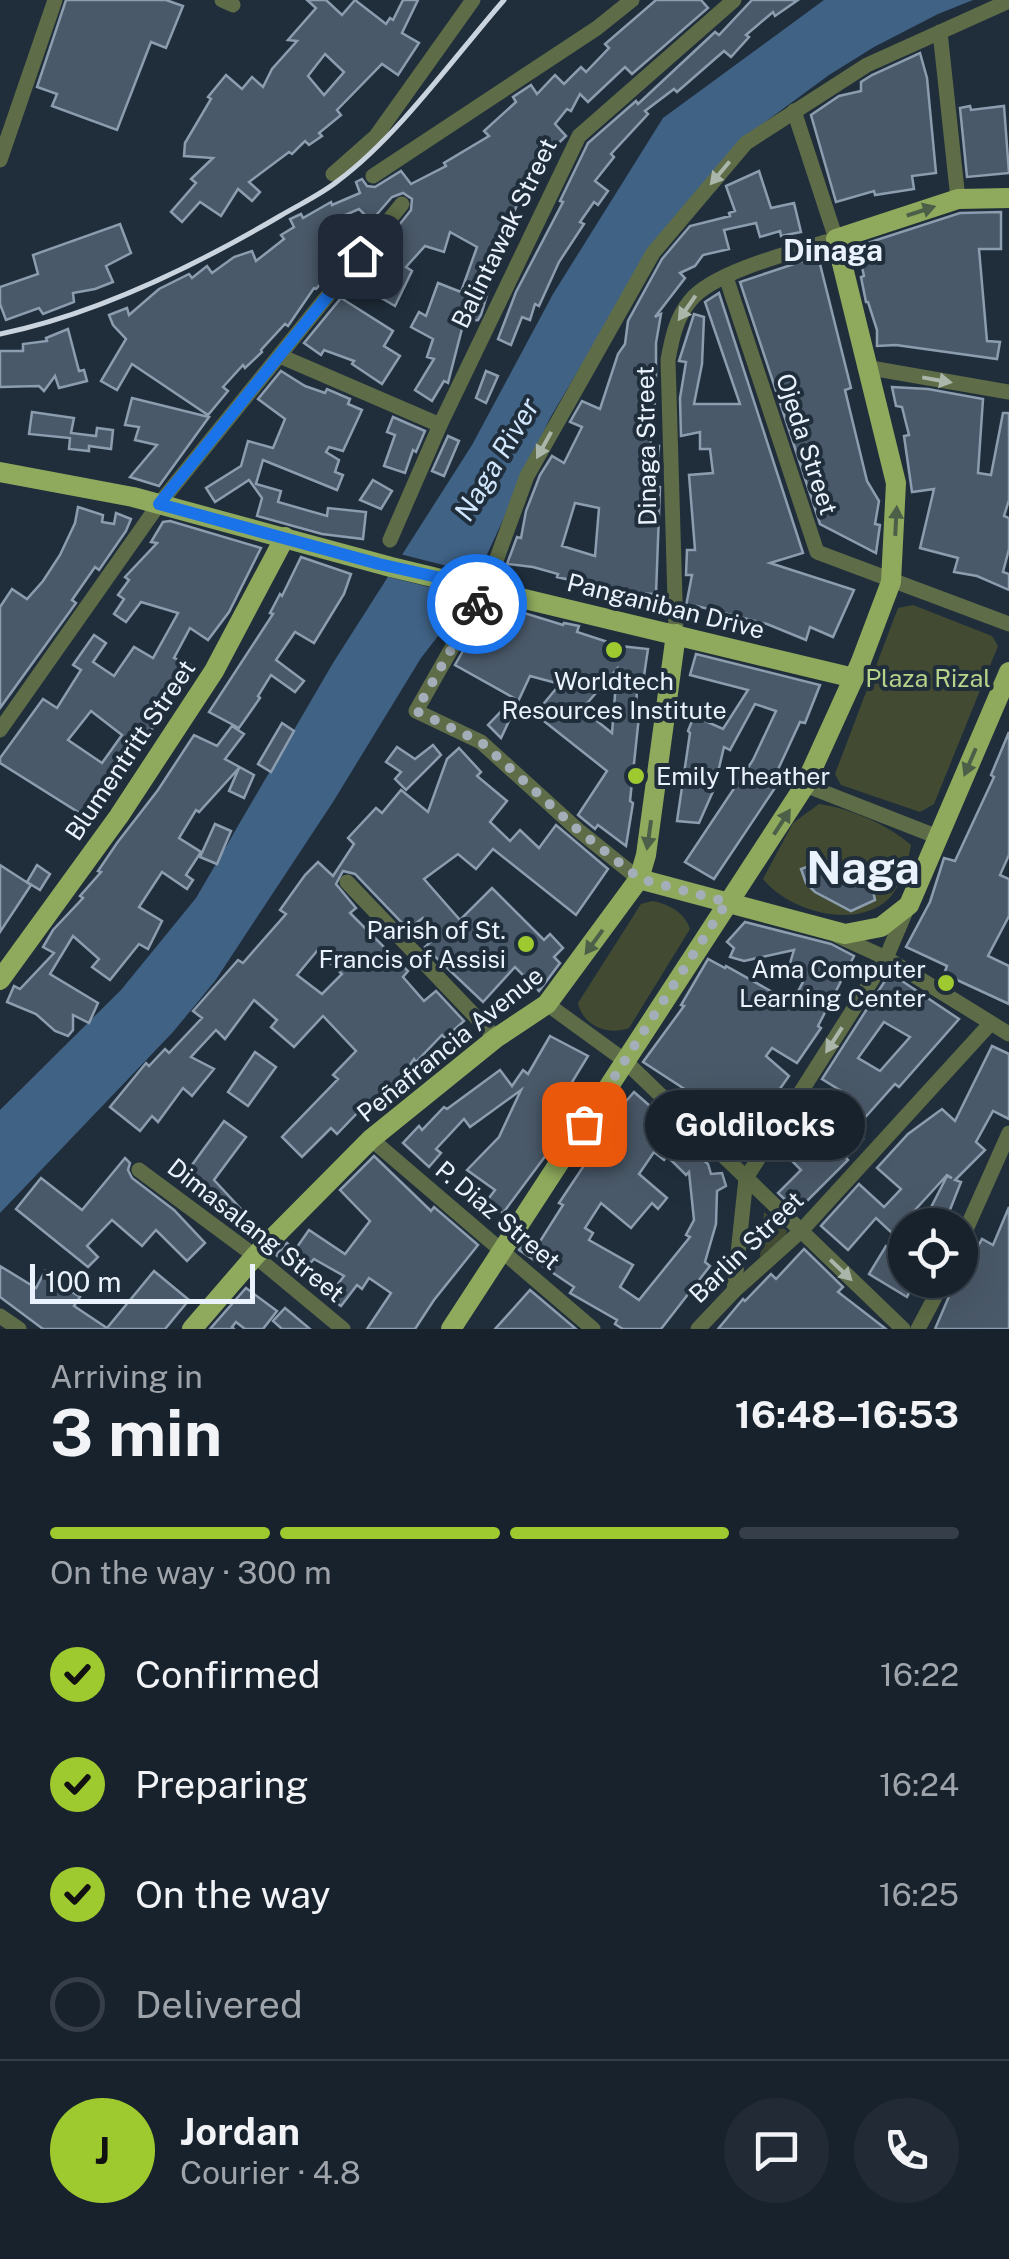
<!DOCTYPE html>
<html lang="en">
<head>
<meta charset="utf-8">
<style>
  :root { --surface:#18222d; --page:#212a35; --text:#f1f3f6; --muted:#9fa4aa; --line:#363f49; --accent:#9eca2f }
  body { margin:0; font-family:"Public Sans",sans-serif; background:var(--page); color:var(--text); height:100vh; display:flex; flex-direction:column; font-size:38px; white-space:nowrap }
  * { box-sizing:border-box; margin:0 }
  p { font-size:32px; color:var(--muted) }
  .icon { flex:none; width:55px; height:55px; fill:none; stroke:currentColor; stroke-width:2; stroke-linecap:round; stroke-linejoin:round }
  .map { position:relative; height:1329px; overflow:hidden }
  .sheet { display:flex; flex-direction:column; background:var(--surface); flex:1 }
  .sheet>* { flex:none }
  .controls { position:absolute; left:888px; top:1208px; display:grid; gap:20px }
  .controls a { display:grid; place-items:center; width:90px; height:90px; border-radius:50%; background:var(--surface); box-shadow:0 10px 40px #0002,0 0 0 2px var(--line); font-size:50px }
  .scale { position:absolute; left:30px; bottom:25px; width:225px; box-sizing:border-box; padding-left:10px; border:5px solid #eaf3fd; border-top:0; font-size:28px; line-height:35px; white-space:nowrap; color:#eaf3fd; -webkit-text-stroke:8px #202e3c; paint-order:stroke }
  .pin { position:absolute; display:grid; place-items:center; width:85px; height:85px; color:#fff; margin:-42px; border-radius:20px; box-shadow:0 5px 15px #0006 }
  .courier { position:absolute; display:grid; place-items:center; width:100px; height:100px; margin:-50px; border:8px solid #1a73e8; border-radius:50%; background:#fff; color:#222; box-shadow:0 2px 12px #0007 }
  .bubble { position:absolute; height:70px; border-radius:35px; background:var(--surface); box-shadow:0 10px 40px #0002,0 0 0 2px var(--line); font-size:32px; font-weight:700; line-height:70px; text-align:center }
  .summary em { font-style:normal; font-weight:700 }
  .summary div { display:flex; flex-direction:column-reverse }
  .summary { display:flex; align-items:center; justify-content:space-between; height:170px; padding:0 50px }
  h1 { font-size:65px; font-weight:700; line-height:75px }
  .bar { display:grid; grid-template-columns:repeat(4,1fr); gap:15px 10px; align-content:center; height:120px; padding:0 50px }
  .bar i { height:12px; border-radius:8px; background:var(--line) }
  .bar .selected { background:var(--accent) }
  .bar p { grid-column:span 4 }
  .line { display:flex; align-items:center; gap:25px; padding:0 50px; border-top:2px solid var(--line) }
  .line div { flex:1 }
  .round { display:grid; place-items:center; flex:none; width:105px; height:105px; border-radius:52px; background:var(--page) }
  ol { padding:0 50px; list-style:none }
  li { display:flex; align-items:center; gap:30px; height:110px }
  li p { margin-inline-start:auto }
  li .icon { padding:10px; border-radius:50%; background:var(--accent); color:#111; stroke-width:4 }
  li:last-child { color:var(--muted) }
  li i { width:55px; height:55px; border:5px solid var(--line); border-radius:50% }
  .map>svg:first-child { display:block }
  .green { fill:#424b31 }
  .water { fill:#406285 }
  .pier { fill:#202e3c }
  .building { fill:#4a5969; stroke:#8c9daf; stroke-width:2.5; fill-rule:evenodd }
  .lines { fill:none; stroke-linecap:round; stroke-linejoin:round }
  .minor { stroke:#5e6c47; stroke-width:15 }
  .major { stroke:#8faa5c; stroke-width:20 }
  .rail { stroke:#cad4de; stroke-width:5 }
  .oneway { fill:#abb6ab }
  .oneway2 { fill:#4c6049 }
  .done { stroke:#a3aeb9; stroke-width:10; stroke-dasharray:0 18 }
  .route { stroke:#1a73e8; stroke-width:12 }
  .poi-dot { fill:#9eca2f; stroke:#202e3c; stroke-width:4 }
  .labels { text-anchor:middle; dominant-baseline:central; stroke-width:8; stroke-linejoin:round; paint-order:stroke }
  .street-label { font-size:25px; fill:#eaf3fd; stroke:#202e3c }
  .park-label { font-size:25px; fill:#b8d28a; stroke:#202e3c }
  .poi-label { font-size:25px; fill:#eaf3fd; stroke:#202e3c; text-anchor:end }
  .water-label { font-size:28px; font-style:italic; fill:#d1e7fe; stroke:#202e3c }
  .quarter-label { font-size:30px; font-weight:bold; fill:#eaf3fd; stroke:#202e3c }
  .town-label { font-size:45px; font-weight:bold; fill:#eaf3fd; stroke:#202e3c }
</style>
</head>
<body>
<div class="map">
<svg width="1009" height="1329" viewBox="0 0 1009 1329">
  <rect width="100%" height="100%" fill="#202e3c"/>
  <!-- green -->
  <g class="green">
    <polygon points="913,605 992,636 998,646 934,804 920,812 841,785 835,774 898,608"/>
    <path d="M819 804C849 808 889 825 911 845 908 862 900 891 885 902 851 929 788 910 763 879L793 823Z"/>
    <path d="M652 901C669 904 684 912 690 929L629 1028C608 1036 583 1026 578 1003L641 904Z"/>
    <polygon points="764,1212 787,1231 785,1236 760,1257"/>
  </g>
  <!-- water -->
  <polygon class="water" points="824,0 973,0 938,14 874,47 829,75 739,141 584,361 550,418 466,600 421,658 333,802 215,981 173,1032 0,1213 0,1110 121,990 196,898 333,663 472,445 553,294 663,118"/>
  <!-- pier -->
  <polygon class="pier" points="396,553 483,575 473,598 389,577"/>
  <!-- building -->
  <g class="building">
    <polygon points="66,0 166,0 183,6 166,48 151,42 117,130 52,106 57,94 37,87"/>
    <path d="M307 0H326L342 15 355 0 386 24 390 18 393 20 403 0H418L402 33 419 43 398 75 382 64 337 110 341 115 319 133 322 136 309 145 305 141 292 154 289 152 249 182 260 192 252 201 238 189 221 216 200 202 182 222 171 212 196 183 191 179 213 158 184 156 185 143 211 99 208 97 226 75 242 89 252 77 263 87 272 69 297 41 288 40 316 8ZM325 54 344 72 324 95 308 76Z"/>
    <polygon points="656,0 701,0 708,8 632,74 625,67 588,102 580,94 571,111 567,109 555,124 566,136 536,165 544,169 537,182 529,178 510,221 514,223 513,230 506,245 502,244 481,315 478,320 464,321 448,383 444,381 432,401 415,390 434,359 427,357 433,339 411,327 419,312 426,316 438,283 461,292 477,247 450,232 444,252 425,246 406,267 412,271 395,306 354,282 411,210 412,199 403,193 392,197 371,221 359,209 336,219 356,238 323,275 326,278 316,289 314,288 288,326 285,324 261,350 262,352 245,368 243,365 223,387 228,391 208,415 132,364 117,390 101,381 126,339 113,325 109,315 127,308 129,315 159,289 189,274 192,278 207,266 212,273 234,257 252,251 256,261 284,239 281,235 294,227 290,219 301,214 303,218 331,202 332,205 360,193 356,182 362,179 367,186 375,187 401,171 411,184 446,166 444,163 489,136 484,131 516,102 513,97 531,85 537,94 555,75 564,84 581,67 586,72 609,48 605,44"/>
    <polygon points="752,0 798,0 775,16 773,12 746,35 749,37 731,57 724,51 677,92 674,89 645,111 648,114 611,154 614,157 595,181 608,191 598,205 594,202 580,222 584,224 559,262 539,306 535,304 530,320 522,317 511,345 498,339 516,292 563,202 560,201 588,143 636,101 638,104 715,32 719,35"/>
    <polygon points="920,53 927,78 936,173 912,176 914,189 875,195 874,191 836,202 811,115 839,96 861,91 861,82 872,75"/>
    <polygon points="970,106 971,110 1004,106 1009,173 967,177 960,108"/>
    <path d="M759 171 771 208 794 203 801 232 781 236 780 231 760 237 756 223 724 230 729 249 703 255 695 266 680 273 685 278 655 317 661 314 656 343V377L650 401H655L650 446H659L655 486 660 487 656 594 628 593 557 577 558 574 533 567 507 564 517 537 521 538 526 511 540 475 552 456 564 463 582 427 570 422 582 401 600 409 618 354 625 344 628 321 662 259 690 226 730 216 729 213 735 211 726 186ZM575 503 599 508 595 556 562 546Z"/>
    <polygon points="1001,212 1001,249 979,249 987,341 1000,342 997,359 896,345 877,346 877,330 868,302 866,302 861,277 864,276 858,250 861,245 960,213"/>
    <polygon points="120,224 131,253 106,266 113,282 95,289 73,293 74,302 43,314 39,308 6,320 0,304 0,287 38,274 33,255"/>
    <polygon points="818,256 851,388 845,390 867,481 879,501 875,524 880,525 876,553 820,524 740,282"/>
    <polygon points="719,293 803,553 770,563 854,590 833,637 810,627 806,640 767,624 697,606 697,608 686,606 692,575 686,575 687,550 695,550 689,475 713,473 710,449 700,449 700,432 681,436 680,398 686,362 679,361 694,314 704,317 702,364 694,404 740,404 705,302"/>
    <polygon points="341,298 393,331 384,346 400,356 382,384 352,364 354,361 324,350 321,355 304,343"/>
    <polygon points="68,329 79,371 84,370 87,381 59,388 55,376 44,391 39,386 0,387 0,351 23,351 23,344 47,341 46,338"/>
    <polygon points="281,371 305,386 325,393 327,389 350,399 348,404 362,410 343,451 329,447 326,452 339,460 335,472 343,475 337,490 263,460 256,484 281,491 278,502 327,516 328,508 366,512 363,539 322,534 257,516 262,498 249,480 215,502 206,488 241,466 248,441 273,448 285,419 258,399"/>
    <polygon points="486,371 498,376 486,403 476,398"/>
    <polygon points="892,387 928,389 983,399 978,473 991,475 1003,413 1009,413 1009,500 1004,516 1009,518 1009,549 1003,572 1009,574 1009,590 977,576 954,572 958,558 920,548 934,489 912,492 904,436 909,435 902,407 896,406"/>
    <polygon points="132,398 209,417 159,486 130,477 157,445 135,440 139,427 125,425"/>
    <polygon points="32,412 74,418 71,433 96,436 97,428 113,430 111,449 89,446 89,451 69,449 70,438 29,434"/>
    <polygon points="393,417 425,431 416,452 413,450 405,473 384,466 395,435 387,432"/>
    <polygon points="448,436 459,441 444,476 432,471"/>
    <polygon points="373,480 392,491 381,509 360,500"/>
    <polygon points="78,507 103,515 102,522 114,524 116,513 131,519 126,531 99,570 95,567 72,600 76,603 0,708 0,607 12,589 27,599 43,581 60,555 75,523"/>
    <path d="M170 521 261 548 229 612 208 640 190 628 174 658 193 666 184 686 180 685 108 798 102 794 86 817 0 763V758L43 699 57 708 81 670 73 665 94 635 106 643 93 662 114 676 134 647 153 658 178 613 141 602 126 622 114 614 124 599 118 595 129 580 125 577 157 543 151 542 163 522ZM91 711 122 735 102 763 68 740Z"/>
    <polygon points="301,557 351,574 344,594 314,643 295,632 276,660 304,681 295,692 271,675 258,696 260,698 239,728 209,712 273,614 270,613 280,594 282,596"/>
    <path d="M489 605 519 616 521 612 563 625 564 623 579 626 577 632 620 646 648 649 644 676 638 675 636 707H640L630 801 633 803 626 846 598 825 595 829 578 815 607 771 535 714 560 684 530 676 501 738 488 725 514 698 455 665ZM617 669 612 733 582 709Z"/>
    <polygon points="696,654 820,685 805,723 800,722 775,776 781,779 714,879 685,862 753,760 776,711 755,704 730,750 724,747 714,789 699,823 677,821 690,733 688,731 694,716 723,729 748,690 690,675"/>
    <polygon points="282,723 294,731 271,772 258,764"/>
    <polygon points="232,726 244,734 225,759 254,775 244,798 229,791 239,768 199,812 196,810 179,838 201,852 186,875 193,880 187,889 162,872 139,907 162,921 148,949 139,944 110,980 92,967 99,959 73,936 50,974 98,1003 89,1023 73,1015 73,1030 68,1036 55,1031 36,1014 7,1002 14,986 20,989 54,953 43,947 53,930 83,898 80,896 101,872 98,871 117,843 158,790 194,735 217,746"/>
    <polygon points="1009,732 1009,855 1000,875 1009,879 1009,916 988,956 1009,966 1009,1004 944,974 947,966 906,947 930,902 944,858 955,861 994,777 991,775"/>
    <polygon points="433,745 441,755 406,790 395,779 401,772 386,762 397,747 415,759"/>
    <path d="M459 748 481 772 477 776 507 801 490 822 510 841 520 830 539 848 556 825 608 869 576 915 493 849 476 869 458 854 424 879 460 920 492 888 544 940 550 934 563 948 554 957 560 963 539 991 515 967 483 1002 425 947 439 934 423 918 408 929 355 874 343 871 336 884 356 908 350 913 408 971 403 977 424 1001 436 991 464 1021 445 1038 442 1035 416 1062 414 1059 387 1099 369 1113 363 1107 337 1134 331 1128 302 1157 282 1137 338 1079 333 1075 356 1051 323 1016 294 1047 271 1027 277 1020 254 1000 225 1039 216 1030 191 1057 214 1069 192 1096 183 1088 158 1122 152 1116 140 1131 110 1107 146 1063 149 1066 165 1049 169 1053 202 1018 193 1011 238 960 243 963 286 914 280 910 305 875 318 862 333 876 354 844 348 838 376 808 382 813 401 790 428 812 447 759ZM317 951 342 974 322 994 297 975Z"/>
    <polygon points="215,824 231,831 217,864 200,857"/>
    <polygon points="829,859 863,876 872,886 875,900 851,911 815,892 806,883 801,869"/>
    <polygon points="0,865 31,885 0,932"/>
    <polygon points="37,865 50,874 40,890 27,882"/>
    <polygon points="745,922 831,944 854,956 818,1026 821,1028 797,1063 772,1048 766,1056 789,1076 744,1140 683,1093 686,1090 643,1062 684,1006 681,1005 708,959 725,968 726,966 792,1003 805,978 787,973 794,950 744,961 730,957 734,948 727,942"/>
    <path d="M890 973 959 1019 899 1087 895 1084 853 1131 863 1139 846 1158 848 1160 797 1211 778 1193 801 1170 793 1162 820 1132 808 1122 823 1105 835 1115 851 1097 822 1079ZM884 1022 910 1037 880 1071 858 1058Z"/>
    <polygon points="550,1036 588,1056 566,1092 581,1100 555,1143 503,1213 486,1202 495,1190 467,1170 499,1137 521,1090 470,1127 464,1119 436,1149 441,1153 429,1167 403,1143 419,1126 422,1130 444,1107 447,1109 500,1070 512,1086 523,1070 528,1074"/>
    <polygon points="992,1046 1009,1054 1009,1119 993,1111 976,1142 985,1150 955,1180 961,1182 944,1225 922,1225 947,1176 952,1178 947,1175 893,1234 876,1218 848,1250 821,1226 859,1184 884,1207 901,1189 877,1168 908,1134 942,1109 955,1121"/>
    <polygon points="255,1052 276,1067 248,1106 228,1092"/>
    <path d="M634 1092 683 1135 679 1140 708 1164 711 1174 722 1173 726 1186 717 1191 716 1224 705 1262 710 1266 661 1329H623L615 1324 617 1320 570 1293 574 1287 519 1250 528 1235 539 1243 563 1205 559 1203 613 1122 610 1120ZM654 1152 664 1160 667 1156 686 1175 689 1172 694 1220 686 1235 690 1237 639 1300 620 1287 633 1265 589 1240 593 1233 585 1228 601 1203 631 1228 652 1203 658 1209 667 1198 639 1174Z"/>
    <polygon points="224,1121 246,1137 214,1180 241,1209 227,1218 211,1201 214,1197 184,1176"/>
    <polygon points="374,1156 431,1211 434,1207 478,1245 434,1300 415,1329 367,1329 391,1293 369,1278 362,1289 357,1285 341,1306 328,1297 344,1276 314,1259 299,1276 276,1255 287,1243 295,1250 309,1230 345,1254 370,1221 340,1190"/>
    <polygon points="125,1158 130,1163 128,1170 132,1178 174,1210 205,1243 187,1261 156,1230 142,1246 112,1220 87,1246 98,1257 88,1267 16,1209 41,1178 82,1210"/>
    <polygon points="1009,1207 1009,1329 935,1329 956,1280 962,1276 982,1239 993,1245"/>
    <polygon points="886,1246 905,1258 905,1280 915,1280 907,1297 869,1274"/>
    <polygon points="804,1249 843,1287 838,1292 886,1329 718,1329 743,1299 745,1301 771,1274 776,1279"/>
    <polygon points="0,1266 36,1288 45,1271 59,1278 56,1282 80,1297 74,1306 107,1328 154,1271 189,1300 165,1329 43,1329 0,1297"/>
    <polygon points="246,1288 277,1311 263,1329 245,1329 236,1322 232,1327 234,1329 210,1329"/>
    <polygon points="530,1290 576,1329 495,1329"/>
    <polygon points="285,1308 310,1329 282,1329 273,1321"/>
  </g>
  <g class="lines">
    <!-- minor -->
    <g class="minor">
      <polyline points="222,0 233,5"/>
      <polyline points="940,32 958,199"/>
      <polyline points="0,160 55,0"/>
      <polyline points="333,174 376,136 473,0"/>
      <polyline points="373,176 597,28 632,0"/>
      <polyline points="726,277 817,552 1009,624"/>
      <polyline points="280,356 440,425"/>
      <polyline points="865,367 1009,392"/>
      <polyline points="390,540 440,425 579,136 734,0"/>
      <path d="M676 634 668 360C672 338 676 318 690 301 713 271 800 250 836 239L794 111"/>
      <polyline points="0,730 159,504 402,204"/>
      <polyline points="805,785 938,837"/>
      <polyline points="639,879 578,830 481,742 416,711 486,588 527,476 653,253 746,143 867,65 1009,1"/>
      <polyline points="347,882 496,1038"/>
      <polyline points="838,936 886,958 1009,1034"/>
      <polyline points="547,1004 624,1060 903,1329"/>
      <polyline points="371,1139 593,1329"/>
      <polyline points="139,1170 255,1256 343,1329"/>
      <polyline points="960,1243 1009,1133"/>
      <polyline points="734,1291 746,1178 886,958 908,906"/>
      <polyline points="0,1316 19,1329"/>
      <polyline points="698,1329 734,1291 801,1231 990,1024"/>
      <polyline points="918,1329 944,1280"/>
    </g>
    <!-- major -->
    <g class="major">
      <polyline points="0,472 133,497 391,567 854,678"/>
      <polyline points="639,879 845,934 881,927 909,905 1009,672"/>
      <polyline points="0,980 119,816 214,671 285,537"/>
      <polyline points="192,1329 255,1256 371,1139 496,1038 547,1004 639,879 646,855 676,634"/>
      <polyline points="451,1329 805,785 860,664 891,582 896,483 836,239 958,199 1009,198"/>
    </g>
    <!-- rail -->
    <path class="rail" d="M0 334C98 314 195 266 280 216 300 204 322 194 339 180 398 136 455 56 504 0"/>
  </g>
  <!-- one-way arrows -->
  <defs><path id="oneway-solid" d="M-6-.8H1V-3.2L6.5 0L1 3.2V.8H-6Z" transform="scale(2.5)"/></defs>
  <g class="oneway">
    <use href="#oneway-solid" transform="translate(720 173) rotate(130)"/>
    <use href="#oneway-solid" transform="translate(687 308) rotate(125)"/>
    <use href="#oneway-solid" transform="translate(937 380) rotate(10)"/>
    <use href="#oneway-solid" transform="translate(544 445) rotate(119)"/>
    <use href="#oneway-solid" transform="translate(834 1040) rotate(123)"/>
    <use href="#oneway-solid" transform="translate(841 1270) rotate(44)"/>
  </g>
  <g class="oneway2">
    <use href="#oneway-solid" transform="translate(921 211) rotate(-18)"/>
    <use href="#oneway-solid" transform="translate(896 521) rotate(-87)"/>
    <use href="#oneway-solid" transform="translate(970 762) rotate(113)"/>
    <use href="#oneway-solid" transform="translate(782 822) rotate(-57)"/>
    <use href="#oneway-solid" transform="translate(649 835) rotate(98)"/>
    <use href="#oneway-solid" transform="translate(594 942) rotate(126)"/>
  </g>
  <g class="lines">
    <!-- done -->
    <polyline class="done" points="477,604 416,711 481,742 578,830 640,879 727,902 584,1124"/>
    <!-- route -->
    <polyline class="route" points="360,256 159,504 379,564 486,588 477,604"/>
  </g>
  <!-- markers -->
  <g class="poi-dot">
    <circle cx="614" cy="650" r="10"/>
    <circle cx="636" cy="776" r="10"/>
    <circle cx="526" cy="944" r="10"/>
    <circle cx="946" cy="983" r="10"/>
  </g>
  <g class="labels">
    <!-- street labels -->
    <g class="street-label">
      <text transform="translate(504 233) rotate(-64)">Balintawak Street</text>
      <text transform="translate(807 444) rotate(72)">Ojeda Street</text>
      <text transform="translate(646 446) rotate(-91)">Dinaga Street</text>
      <text transform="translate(666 606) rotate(14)">Panganiban Drive</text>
      <text transform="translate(130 750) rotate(-56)">Blumentritt Street</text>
      <text transform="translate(450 1044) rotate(-39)">Peñafrancia Avenue</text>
      <text transform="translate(498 1215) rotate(40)">P. Diaz Street</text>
      <text transform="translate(256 1230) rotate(38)">Dimasalang Street</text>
      <text transform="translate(746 1247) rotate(-44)">Barlin Street</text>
    </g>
    <!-- park labels -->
    <g class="park-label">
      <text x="928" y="678">Plaza Rizal</text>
    </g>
    <!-- poi labels -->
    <g class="poi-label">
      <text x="614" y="681" text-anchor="middle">Worldtech<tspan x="614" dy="29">Resources Institute</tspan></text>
      <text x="656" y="776" text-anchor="start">Emily Theather</text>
      <text x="506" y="930">Parish of St.<tspan x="506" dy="29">Francis of Assisi</tspan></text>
      <text x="926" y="969">Ama Computer<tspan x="926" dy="29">Learning Center</tspan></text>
    </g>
    <!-- water labels -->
    <g class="water-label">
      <text transform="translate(496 459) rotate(-59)">Naga River</text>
    </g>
    <!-- quarter labels -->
    <g class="quarter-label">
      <text x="833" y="250">Dinaga</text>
    </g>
    <!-- town labels -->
    <g class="town-label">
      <text x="863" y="867">Naga</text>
    </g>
  </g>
</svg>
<div class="controls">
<a><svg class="icon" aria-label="locate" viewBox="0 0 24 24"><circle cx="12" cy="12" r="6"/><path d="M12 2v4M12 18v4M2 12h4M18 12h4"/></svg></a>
</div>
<div class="scale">100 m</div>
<div class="pin" style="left:584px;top:1124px;background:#ea580c"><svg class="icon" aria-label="bag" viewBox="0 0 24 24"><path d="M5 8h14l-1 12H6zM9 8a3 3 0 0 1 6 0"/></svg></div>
<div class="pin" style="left:360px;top:256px;background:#1f2937"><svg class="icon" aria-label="home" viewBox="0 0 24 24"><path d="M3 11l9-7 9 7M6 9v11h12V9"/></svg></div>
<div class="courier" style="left:477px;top:604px"><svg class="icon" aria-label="bike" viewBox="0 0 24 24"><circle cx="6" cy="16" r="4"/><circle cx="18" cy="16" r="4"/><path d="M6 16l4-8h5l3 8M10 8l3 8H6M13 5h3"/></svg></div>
<div class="bubble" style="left:645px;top:1090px;width:220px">Goldilocks</div>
</div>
<section class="sheet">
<div class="summary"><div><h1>3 min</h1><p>Arriving in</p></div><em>16:48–16:53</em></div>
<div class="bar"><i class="selected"></i><i class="selected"></i><i class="selected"></i><i></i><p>On the way · 300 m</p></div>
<ol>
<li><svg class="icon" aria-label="check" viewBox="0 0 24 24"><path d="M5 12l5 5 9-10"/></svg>Confirmed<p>16:22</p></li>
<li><svg class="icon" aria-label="check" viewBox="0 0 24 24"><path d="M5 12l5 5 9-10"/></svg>Preparing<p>16:24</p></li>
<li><svg class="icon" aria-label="check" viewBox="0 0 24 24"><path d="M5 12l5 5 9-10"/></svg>On the way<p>16:25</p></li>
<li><i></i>Delivered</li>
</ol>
<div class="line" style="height:180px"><b class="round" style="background:var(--accent);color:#111">J</b><div><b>Jordan</b><p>Courier · 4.8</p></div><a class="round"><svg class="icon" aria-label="chat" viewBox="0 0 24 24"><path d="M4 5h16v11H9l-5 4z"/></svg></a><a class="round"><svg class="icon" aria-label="phone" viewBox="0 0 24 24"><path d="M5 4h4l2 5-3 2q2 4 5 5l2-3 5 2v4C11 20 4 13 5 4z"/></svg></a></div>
</section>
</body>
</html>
